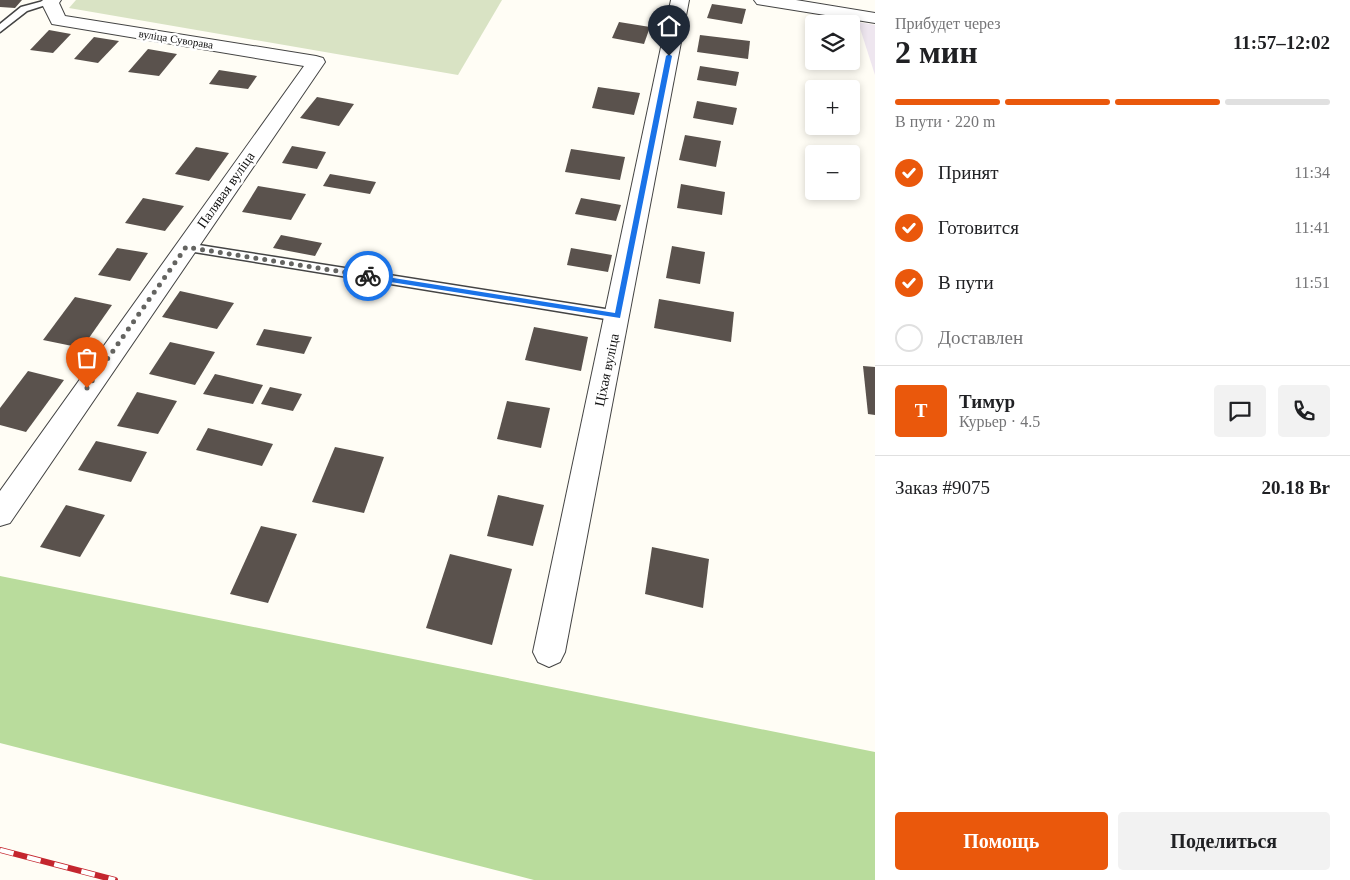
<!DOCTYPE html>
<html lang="ru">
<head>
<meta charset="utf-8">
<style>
  :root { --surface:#fff; --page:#f2f2f2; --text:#202124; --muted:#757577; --line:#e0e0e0; --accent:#ea580c }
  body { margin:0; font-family:Georgia,serif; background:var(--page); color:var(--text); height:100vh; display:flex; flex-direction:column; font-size:19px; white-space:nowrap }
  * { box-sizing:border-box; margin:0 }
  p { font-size:16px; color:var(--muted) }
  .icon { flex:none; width:28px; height:28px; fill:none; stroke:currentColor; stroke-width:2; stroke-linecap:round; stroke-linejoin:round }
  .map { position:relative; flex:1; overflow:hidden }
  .sheet { display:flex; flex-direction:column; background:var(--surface); width:475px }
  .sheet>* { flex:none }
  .buttons { position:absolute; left:805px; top:15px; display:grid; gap:10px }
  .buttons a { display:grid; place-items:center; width:55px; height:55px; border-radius:5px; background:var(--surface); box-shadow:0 2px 8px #0003; font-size:25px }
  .pin { position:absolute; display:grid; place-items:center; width:42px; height:42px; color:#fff; margin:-51px -21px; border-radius:50% 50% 50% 0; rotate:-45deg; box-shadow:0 0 5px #0007 }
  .pin .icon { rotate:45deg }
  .courier { position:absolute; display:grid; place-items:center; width:50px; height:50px; margin:-25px; border:4px solid #1a73e8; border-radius:50%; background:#fff; color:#222; box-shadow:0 1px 6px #0007 }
  .headline em { font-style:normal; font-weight:600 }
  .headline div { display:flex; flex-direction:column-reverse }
  .headline { display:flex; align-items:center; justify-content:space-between; height:85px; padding:0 20px }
  h1 { font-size:32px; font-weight:600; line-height:38px }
  .bar { display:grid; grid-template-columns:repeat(4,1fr); gap:8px 5px; align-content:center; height:60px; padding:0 20px }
  .bar i { height:6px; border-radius:4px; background:var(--line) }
  .bar .active { background:var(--accent) }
  .bar p { grid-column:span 4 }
  .line { display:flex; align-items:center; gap:12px; padding:0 20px; border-top:1px solid var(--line) }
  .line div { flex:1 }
  .round { display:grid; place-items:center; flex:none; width:52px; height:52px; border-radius:5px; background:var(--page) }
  ol { padding:0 20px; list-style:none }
  li { display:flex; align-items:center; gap:15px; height:55px }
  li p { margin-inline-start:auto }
  li .icon { padding:5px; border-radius:50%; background:var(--accent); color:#fff; stroke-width:4 }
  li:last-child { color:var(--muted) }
  li i { width:28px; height:28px; border:2px solid var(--line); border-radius:50% }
  .action { display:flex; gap:10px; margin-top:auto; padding:10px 20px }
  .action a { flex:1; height:58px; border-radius:5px; background:var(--accent); color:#fff; font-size:20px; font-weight:600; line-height:58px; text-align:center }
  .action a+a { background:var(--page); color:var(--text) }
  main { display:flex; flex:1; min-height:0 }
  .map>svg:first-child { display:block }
  .industrial { fill:#eee6ef }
  .forest { fill:#b9dc9c }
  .cemetery { fill:#d9e3c4 }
  .building { fill:#5a524d }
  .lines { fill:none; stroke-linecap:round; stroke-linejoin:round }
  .service-casing { stroke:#444; stroke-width:3 }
  .minor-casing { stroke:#444; stroke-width:2 }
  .service { fill:#fff; fill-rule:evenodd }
  .minor { fill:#fff; fill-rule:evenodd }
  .rail-casing { stroke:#c4262e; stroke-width:6 }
  .rail { stroke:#fff; stroke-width:4.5; stroke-dasharray:14; stroke-linecap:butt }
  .route { fill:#1a73e8 }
  .done { stroke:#646461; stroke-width:5; stroke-dasharray:0 9 }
  .labels { text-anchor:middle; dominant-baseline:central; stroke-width:5; stroke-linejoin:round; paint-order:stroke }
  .far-street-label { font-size:11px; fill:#111; stroke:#fff }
  .street-label { font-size:14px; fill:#111; stroke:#fff }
</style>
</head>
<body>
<main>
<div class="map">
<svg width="875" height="880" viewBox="0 0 875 880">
  <rect width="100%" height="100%" fill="#fffdf5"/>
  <!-- industrial -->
  <polygon class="industrial" points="858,22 875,25 875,75"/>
  <!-- forest -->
  <polygon class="forest" points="0,576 875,752 875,880 534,880 0,743"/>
  <!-- cemetery -->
  <polygon class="cemetery" points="76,0 502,0 458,75 69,8"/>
  <!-- building -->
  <g class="building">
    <polygon points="0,0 22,0 15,8 0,7"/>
    <polygon points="712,4 746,9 742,24 707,18"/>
    <polygon points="619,22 650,27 644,44 612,38"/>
    <polygon points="49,30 71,34 53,53 30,50"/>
    <polygon points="700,35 750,41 748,59 697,52"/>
    <polygon points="94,37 119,41 98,63 74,59"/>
    <polygon points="148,49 177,54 159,76 128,72"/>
    <polygon points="700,66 739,72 736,86 697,80"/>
    <polygon points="219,70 257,76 248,89 209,84"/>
    <polygon points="598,87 640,93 634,115 592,108"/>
    <polygon points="317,97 354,104 339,126 300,118"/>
    <polygon points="697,101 737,108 733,125 693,118"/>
    <polygon points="685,135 721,141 716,167 679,160"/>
    <polygon points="292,146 326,152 317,169 282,163"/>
    <polygon points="196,147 229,153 209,181 175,174"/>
    <polygon points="571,149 625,157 620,180 565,172"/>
    <polygon points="330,174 376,182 370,194 323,186"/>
    <polygon points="681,184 725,192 722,215 677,208"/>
    <polygon points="258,186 306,194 291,220 242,212"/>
    <polygon points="143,198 184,206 165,231 125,223"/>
    <polygon points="581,198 621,205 616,221 575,214"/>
    <polygon points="281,235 322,243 315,256 273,248"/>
    <polygon points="672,246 705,252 700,284 666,278"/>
    <polygon points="117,248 148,253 130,281 98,275"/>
    <polygon points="571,248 612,255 608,272 567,265"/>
    <polygon points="180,291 234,303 217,329 162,317"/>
    <polygon points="75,297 112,305 82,348 43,340"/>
    <polygon points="659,299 734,312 731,342 654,328"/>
    <polygon points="534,327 588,337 581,371 525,360"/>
    <polygon points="264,329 312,337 304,354 256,345"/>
    <polygon points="170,342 215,352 195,385 149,374"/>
    <polygon points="863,366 875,367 875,415 868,414"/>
    <polygon points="28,371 64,380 26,432 0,425 0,408"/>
    <polygon points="215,374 263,385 253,404 203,394"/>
    <polygon points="270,387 302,394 293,411 261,404"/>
    <polygon points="137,392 177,401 158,434 117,426"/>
    <polygon points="507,401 550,408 541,448 497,439"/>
    <polygon points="208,428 273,444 262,466 196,450"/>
    <polygon points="96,441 147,452 131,482 78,470"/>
    <polygon points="335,447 384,457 364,513 312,502"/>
    <polygon points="498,495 544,505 533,546 487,536"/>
    <polygon points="66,505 105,515 80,557 40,547"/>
    <polygon points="261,526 297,534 268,603 230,594"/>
    <polygon points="652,547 709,559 703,608 645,594"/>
    <polygon points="450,554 512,569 492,645 426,628"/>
  </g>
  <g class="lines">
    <defs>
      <g id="service">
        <polygon points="47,0 53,0 55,2 27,11 0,32 0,24 21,7"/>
        <polygon points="186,243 618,311 623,313 625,316 623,319 618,321 182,250 180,247"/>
      </g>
      <g id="minor">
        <polygon points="43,0 61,0 59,3 65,16 316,56 323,58 325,62 10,523 0,526 0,491 304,66 52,24 41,2"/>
        <polygon points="671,0 689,0 565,652 560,662 549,667 538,662 533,652"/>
        <polygon points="754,0 796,0 875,13 875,23 763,5 757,4"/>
      </g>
    </defs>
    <!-- service casing -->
    <use href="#service" class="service-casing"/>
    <!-- minor casing -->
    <use href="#minor" class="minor-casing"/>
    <!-- service -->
    <use href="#service" class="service"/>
    <!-- minor -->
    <use href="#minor" class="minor"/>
    <defs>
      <polyline id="rail" points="0,850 115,880"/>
    </defs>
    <!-- rail casing -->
    <use href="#rail" class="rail-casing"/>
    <!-- rail -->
    <use href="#rail" class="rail"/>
  </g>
  <!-- route -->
  <polygon class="route" points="669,54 672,56 620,318 365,278 365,275 368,274 615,313 666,56"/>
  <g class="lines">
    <!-- done -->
    <polyline class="done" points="87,388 186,247 368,276"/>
  </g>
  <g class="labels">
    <!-- far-street labels -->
    <g class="far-street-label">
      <text transform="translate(176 39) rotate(9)">вуліца Суворава</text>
    </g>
    <!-- street labels -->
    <g class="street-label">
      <text transform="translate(226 190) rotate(-55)">Палявая вуліца</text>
      <text transform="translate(607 370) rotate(-78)">Ціхая вуліца</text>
    </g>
  </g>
</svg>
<div class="buttons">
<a><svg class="icon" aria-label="layers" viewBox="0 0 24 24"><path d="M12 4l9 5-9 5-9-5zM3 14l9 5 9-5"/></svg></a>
<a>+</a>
<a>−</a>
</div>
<div class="pin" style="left:87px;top:388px;background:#ea580c"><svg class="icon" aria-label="bag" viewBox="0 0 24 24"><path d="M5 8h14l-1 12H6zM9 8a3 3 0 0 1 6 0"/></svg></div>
<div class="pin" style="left:669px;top:56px;background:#1f2937"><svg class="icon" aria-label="home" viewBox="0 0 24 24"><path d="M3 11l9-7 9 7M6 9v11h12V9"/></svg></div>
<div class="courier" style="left:368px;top:276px"><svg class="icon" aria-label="bike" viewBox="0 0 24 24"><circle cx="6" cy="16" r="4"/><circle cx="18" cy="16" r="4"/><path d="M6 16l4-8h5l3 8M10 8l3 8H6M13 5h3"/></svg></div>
</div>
<section class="sheet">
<div class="headline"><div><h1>2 мин</h1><p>Прибудет через</p></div><em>11:57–12:02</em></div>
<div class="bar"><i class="active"></i><i class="active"></i><i class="active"></i><i></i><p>В пути · 220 m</p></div>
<ol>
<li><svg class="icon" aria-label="check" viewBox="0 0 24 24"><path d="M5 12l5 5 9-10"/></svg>Принят<p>11:34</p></li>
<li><svg class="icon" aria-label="check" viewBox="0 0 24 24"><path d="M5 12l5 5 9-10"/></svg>Готовится<p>11:41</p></li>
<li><svg class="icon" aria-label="check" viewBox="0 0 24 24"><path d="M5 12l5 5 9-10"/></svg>В пути<p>11:51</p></li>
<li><i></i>Доставлен</li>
</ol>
<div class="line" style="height:90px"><b class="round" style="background:var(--accent);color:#fff">Т</b><div><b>Тимур</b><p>Курьер · 4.5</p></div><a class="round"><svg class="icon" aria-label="chat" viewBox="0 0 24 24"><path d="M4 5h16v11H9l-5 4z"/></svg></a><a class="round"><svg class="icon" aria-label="phone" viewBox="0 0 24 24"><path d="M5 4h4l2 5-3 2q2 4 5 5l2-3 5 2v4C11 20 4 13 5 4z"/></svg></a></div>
<div class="line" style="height:65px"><div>Заказ #9075</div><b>20.18 Br</b></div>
<div class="action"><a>Помощь</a><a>Поделиться</a></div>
</section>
</main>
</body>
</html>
